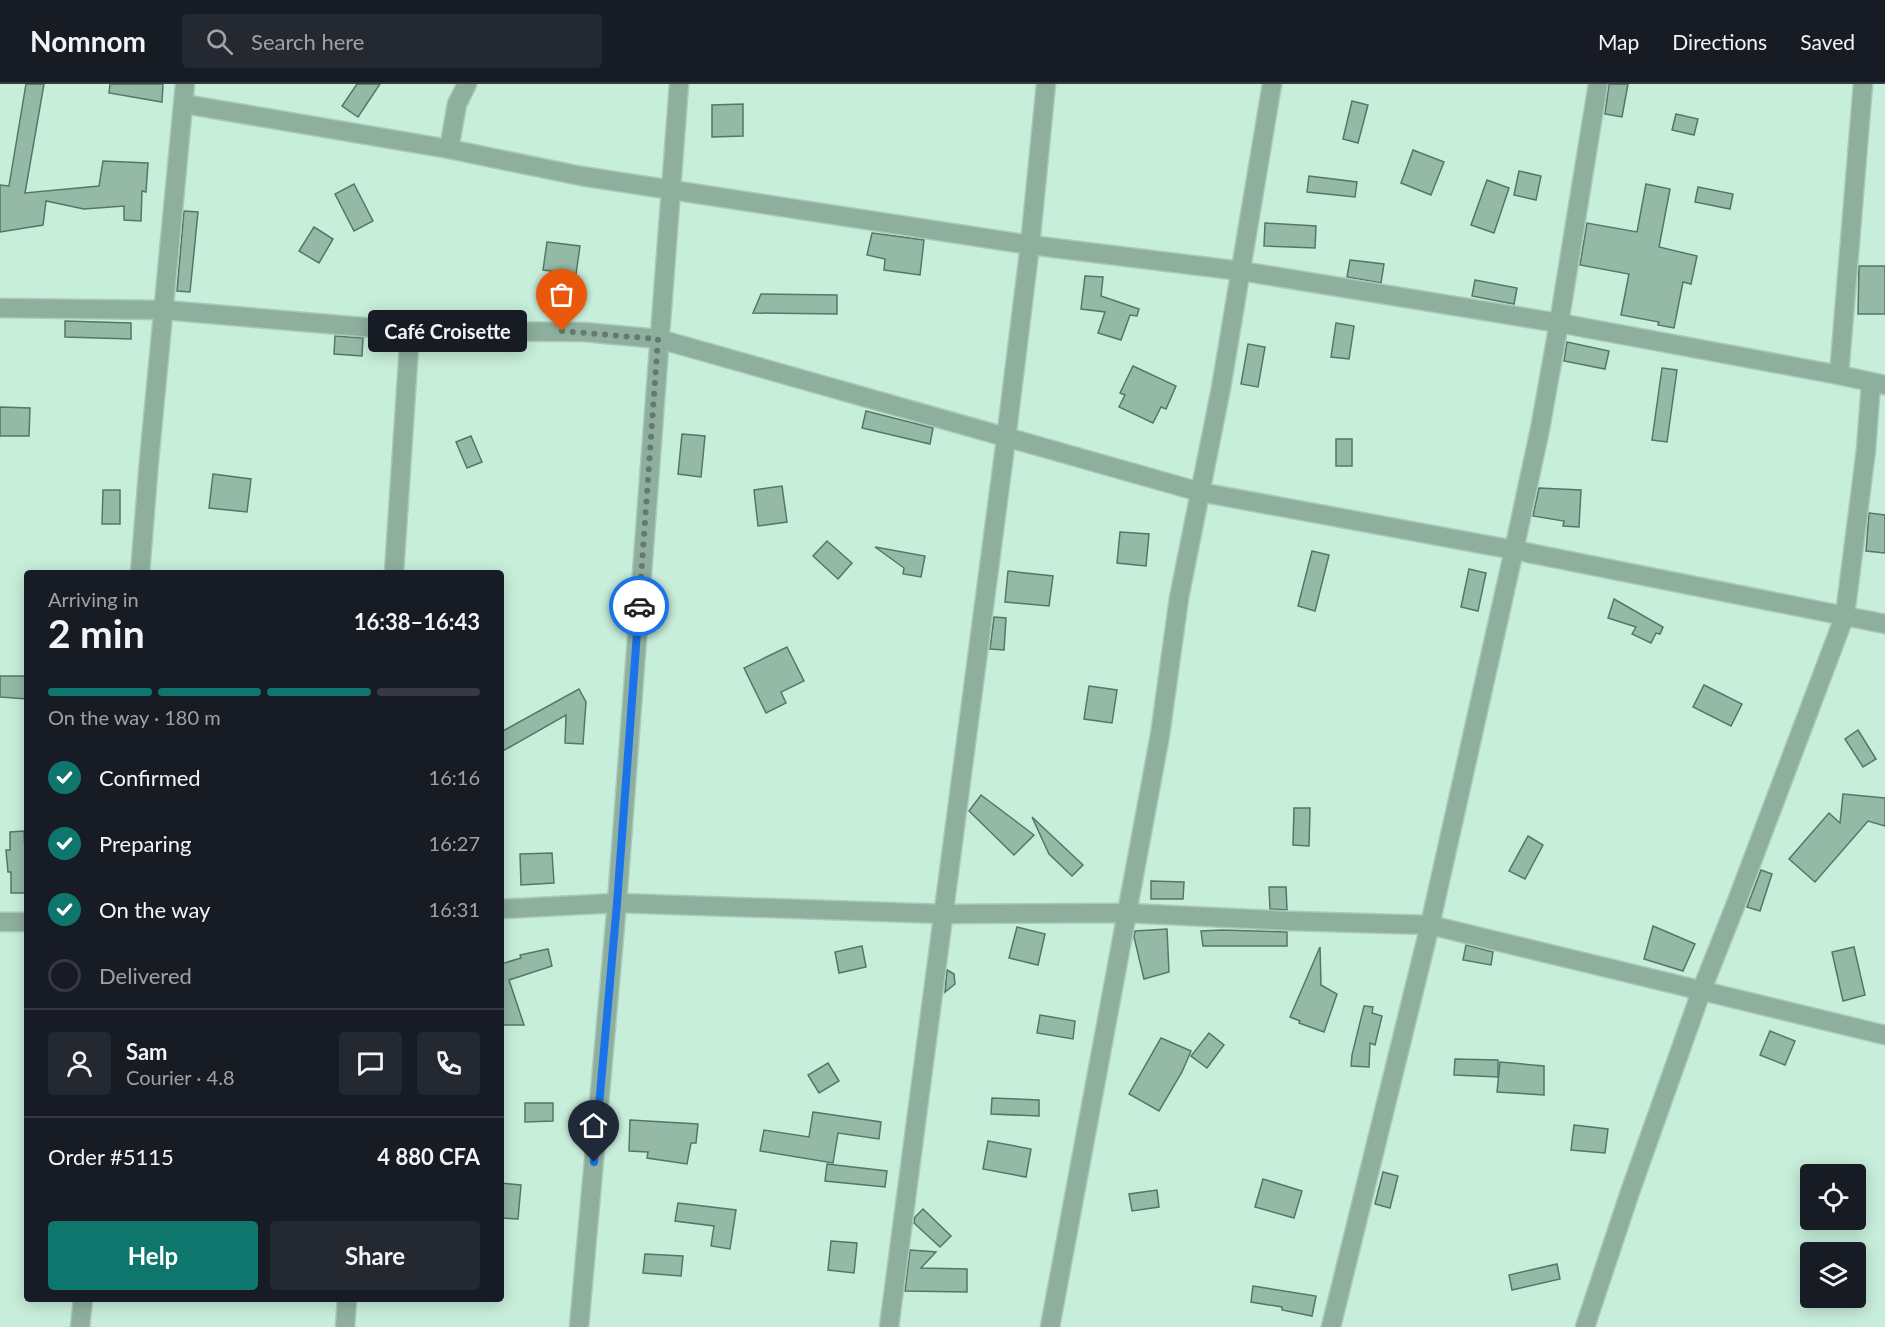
<!DOCTYPE html>
<html lang="en">
<head>
<meta charset="utf-8">
<style>
  :root { --surface:#171b24; --page:#242831; --text:#f1f3f6; --muted:#9ea1a6; --line:#363941; --accent:#0f766e }
  body { margin:0; font-family:Lato,sans-serif; background:var(--page); color:var(--text); height:100vh; display:flex; flex-direction:column; font-size:22px; white-space:nowrap }
  * { box-sizing:border-box; margin:0 }
  p { font-size:20px; color:var(--muted) }
  .icon { flex:none; width:33px; height:33px; fill:none; stroke:currentColor; stroke-width:2; stroke-linecap:round; stroke-linejoin:round }
  .map { position:relative; flex:1; overflow:hidden }
  .panel { position:absolute; left:24px; top:486px; width:480px; height:732px; display:flex; flex-direction:column; background:var(--surface); border-radius:6px; box-shadow:0 3px 15px #0003 }
  .panel>* { flex:none }
  .controls { position:absolute; left:1800px; top:1080px; display:grid; gap:12px }
  .controls a { display:grid; place-items:center; width:66px; height:66px; border-radius:6px; background:var(--surface); box-shadow:0 3px 15px #0003; font-size:30px }
  .pin { position:absolute; display:grid; place-items:center; width:51px; height:51px; color:#fff; margin:-62px -26px; border-radius:50% 50% 50% 0; rotate:-45deg; box-shadow:0 0 6px #0007 }
  .pin .icon { rotate:45deg }
  .courier { position:absolute; display:grid; place-items:center; width:60px; height:60px; margin:-30px; border:4px solid #1a73e8; border-radius:50%; background:#fff; color:#222; box-shadow:0 2px 8px #0007 }
  .bubble { position:absolute; height:42px; border-radius:6px; background:var(--surface); box-shadow:0 3px 15px #0003; font-size:20px; font-weight:700; line-height:42px; text-align:center }
  .head em { font-style:normal; font-weight:700 }
  .head div { display:flex; flex-direction:column-reverse }
  .head { display:flex; align-items:center; justify-content:space-between; height:102px; padding:0 24px }
  h1 { font-size:39px; font-weight:700; line-height:45px }
  .bar { display:grid; grid-template-columns:repeat(4,1fr); gap:9px 6px; align-content:center; height:72px; padding:0 24px }
  .bar i { height:8px; border-radius:4px; background:var(--line) }
  .bar .active { background:var(--accent) }
  .bar p { grid-column:span 4 }
  .line { display:flex; align-items:center; gap:15px; padding:0 24px; border-top:2px solid var(--line) }
  .line div { flex:1 }
  .round { display:grid; place-items:center; flex:none; width:63px; height:63px; border-radius:6px; background:var(--page) }
  ol { padding:0 24px; list-style:none }
  li { display:flex; align-items:center; gap:18px; height:66px }
  li p { margin-inline-start:auto }
  li .icon { padding:6px; border-radius:50%; background:var(--accent); color:#fff; stroke-width:4 }
  li:last-child { color:var(--muted) }
  li i { width:33px; height:33px; border:3px solid var(--line); border-radius:50% }
  .primary-button { display:flex; gap:12px; margin-top:auto; padding:12px 24px }
  .primary-button a { flex:1; height:69px; border-radius:6px; background:var(--accent); color:#fff; font-size:24px; font-weight:700; line-height:69px; text-align:center }
  .primary-button a+a { background:var(--page); color:var(--text) }
  header { display:flex; align-items:center; gap:36px; box-sizing:border-box; height:84px; padding:0 30px; background:var(--surface); border-bottom:2px solid var(--line) }
  header strong { font-size:28px }
  nav { display:flex; gap:33px; margin-inline-start:auto; font-size:21px }
  .search { width:420px; height:54px; background:var(--page); display:flex; align-items:center; gap:15px; box-sizing:border-box; padding:0 21px; border-radius:6px; color:var(--muted); font-size:22px }
  .map>svg:first-child { display:block }
  .building { fill:#94baa7; stroke:#547766; stroke-width:1.5 }
  .lines { fill:none; stroke-linecap:round; stroke-linejoin:round }
  .street-casing { stroke:#a8cab9; stroke-width:21 }
  .street { stroke:#8eaf9e; stroke-width:18 }
  .done { stroke:#637a6e; stroke-width:6; stroke-dasharray:0 10.8 }
  .route { stroke:#1a73e8; stroke-width:8 }
</style>
</head>
<body>
<header>
<strong>Nomnom</strong>
<div class="search"><svg class="icon" aria-label="search" viewBox="0 0 24 24"><circle cx="10" cy="10" r="6"/><path d="M15 15l6 6"/></svg>Search here</div>
<nav><a>Map</a><a>Directions</a><a>Saved</a></nav>
</header>
<div class="map">
<svg width="1885" height="1243" viewBox="0 0 1885 1243">
  <rect width="100%" height="100%" fill="#c7eeda"/>
  <!-- building -->
  <g class="building">
    <polygon points="26,0 44,0 25,109 99,102 103,77 148,79 146,108 142,107 141,137 124,136 124,122 84,125 46,117 43,141 0,148 0,101 9,102"/>
    <polygon points="110,0 163,0 162,18 109,9"/>
    <polygon points="357,0 380,0 358,33 342,22"/>
    <polygon points="1609,0 1628,0 1622,33 1605,30"/>
    <polygon points="1352,17 1368,21 1358,59 1343,55"/>
    <polygon points="743,20 743,52 712,53 712,21"/>
    <polygon points="1676,30 1698,35 1694,51 1672,46"/>
    <polygon points="1413,66 1444,78 1431,111 1401,99"/>
    <polygon points="1519,87 1541,92 1536,116 1514,111"/>
    <polygon points="1309,92 1357,98 1355,113 1307,108"/>
    <polygon points="1487,96 1509,104 1494,149 1471,141"/>
    <polygon points="354,100 373,137 354,147 335,110"/>
    <polygon points="1646,100 1670,105 1659,163 1697,172 1691,200 1683,198 1674,244 1658,241 1659,238 1621,231 1629,190 1580,181 1587,139 1637,148"/>
    <polygon points="1698,103 1733,110 1730,125 1695,118"/>
    <polygon points="184,127 198,128 190,208 177,207"/>
    <polygon points="1265,139 1316,142 1315,164 1264,162"/>
    <polygon points="314,143 333,155 319,179 299,167"/>
    <polygon points="872,149 924,156 920,191 884,186 885,175 867,171"/>
    <polygon points="547,158 580,162 576,190 543,186"/>
    <polygon points="1350,176 1384,180 1381,199 1347,193"/>
    <polygon points="1859,182 1885,182 1885,230 1858,230"/>
    <polygon points="1085,192 1103,193 1101,212 1139,225 1137,232 1130,231 1121,256 1098,249 1105,228 1081,225"/>
    <polygon points="1475,196 1517,204 1514,220 1472,212"/>
    <polygon points="761,210 837,211 837,230 753,229"/>
    <polygon points="65,237 131,239 131,255 65,253"/>
    <polygon points="1336,239 1354,242 1349,275 1331,273"/>
    <polygon points="335,252 363,254 362,272 334,270"/>
    <polygon points="1567,258 1609,267 1605,285 1564,277"/>
    <polygon points="1248,260 1265,263 1258,303 1241,300"/>
    <polygon points="1133,282 1176,302 1166,325 1161,323 1153,339 1119,323 1125,311 1120,309"/>
    <polygon points="1662,284 1677,286 1667,358 1652,356"/>
    <polygon points="0,323 30,324 29,352 0,352"/>
    <polygon points="866,327 933,344 930,360 862,344"/>
    <polygon points="682,350 705,352 701,393 678,390"/>
    <polygon points="471,352 482,378 467,384 456,358"/>
    <rect x="1336" y="355" width="16" height="27"/>
    <polygon points="213,390 251,395 247,428 209,424"/>
    <polygon points="782,402 787,438 758,442 754,406"/>
    <polygon points="1539,404 1581,406 1579,443 1563,442 1564,437 1533,432"/>
    <polygon points="103,406 120,406 120,440 102,440"/>
    <polygon points="1869,429 1885,431 1885,469 1866,467"/>
    <polygon points="1120,448 1149,450 1146,482 1117,479"/>
    <polygon points="827,457 852,479 838,495 813,472"/>
    <polygon points="875,463 925,472 921,493 903,490 904,484"/>
    <polygon points="1312,467 1329,471 1315,527 1298,522"/>
    <polygon points="1469,485 1486,489 1478,527 1461,523"/>
    <polygon points="1008,487 1053,492 1049,522 1005,518"/>
    <polygon points="1614,515 1663,543 1660,550 1656,549 1651,559 1632,550 1636,543 1608,534"/>
    <polygon points="994,533 1006,534 1004,566 990,565"/>
    <polygon points="787,563 804,597 781,608 786,619 766,629 744,584"/>
    <polygon points="0,592 27,592 27,615 0,613"/>
    <polygon points="1704,601 1742,620 1731,642 1693,623"/>
    <polygon points="1089,602 1117,606 1112,639 1084,635"/>
    <polygon points="579,605 586,618 583,660 565,659 566,631 501,668 501,648"/>
    <polygon points="1858,646 1876,675 1863,683 1845,655"/>
    <polygon points="1843,710 1885,714 1885,742 1868,737 1815,798 1789,775 1829,729 1840,739"/>
    <polygon points="981,711 1034,751 1014,771 969,727"/>
    <polygon points="1294,724 1310,724 1309,762 1293,761"/>
    <polygon points="1032,733 1083,781 1072,792 1049,770"/>
    <polygon points="24,747 27,809 11,809 11,788 8,788 6,766 10,766 10,748"/>
    <polygon points="1528,752 1543,761 1525,795 1509,787"/>
    <polygon points="552,769 554,799 521,801 520,770"/>
    <polygon points="1761,786 1772,790 1760,827 1747,823"/>
    <polygon points="1151,797 1184,798 1183,815 1151,815"/>
    <polygon points="1269,803 1286,803 1287,826 1270,825"/>
    <polygon points="1653,842 1695,860 1683,887 1644,875"/>
    <polygon points="1017,843 1045,850 1038,881 1009,874"/>
    <polygon points="1167,845 1169,888 1144,895 1134,853 1135,847"/>
    <polygon points="1221,846 1287,848 1287,862 1203,862 1201,847"/>
    <polygon points="1466,861 1493,868 1491,881 1463,876"/>
    <polygon points="862,862 866,883 839,889 835,868"/>
    <polygon points="1320,863 1321,901 1337,910 1324,948 1299,939 1300,937 1290,933"/>
    <polygon points="1854,863 1865,911 1843,917 1832,868"/>
    <polygon points="548,865 552,882 509,896 524,941 501,941 501,880 521,874 520,871"/>
    <polygon points="947,886 954,890 955,900 945,908"/>
    <polygon points="1364,922 1373,923 1372,929 1382,932 1375,961 1370,959 1369,983 1351,982 1352,971"/>
    <polygon points="1040,931 1075,937 1073,955 1037,949"/>
    <polygon points="1770,947 1795,957 1785,981 1760,971"/>
    <polygon points="1209,949 1224,961 1207,984 1191,972"/>
    <polygon points="1161,954 1191,967 1182,988 1159,1027 1129,1010"/>
    <polygon points="1455,975 1498,976 1498,993 1454,991"/>
    <polygon points="1500,978 1544,982 1544,1011 1497,1008"/>
    <polygon points="828,979 839,997 819,1009 808,991"/>
    <polygon points="992,1014 1039,1016 1039,1032 991,1030"/>
    <polygon points="525,1019 553,1019 553,1037 525,1038"/>
    <polygon points="813,1028 881,1038 879,1055 838,1049 833,1079 760,1067 764,1046 809,1053"/>
    <polygon points="630,1036 698,1040 696,1059 691,1059 687,1080 647,1074 648,1068 629,1067"/>
    <polygon points="1574,1041 1608,1045 1605,1069 1571,1066"/>
    <polygon points="988,1057 1031,1065 1026,1093 983,1085"/>
    <polygon points="827,1080 887,1087 885,1103 825,1097"/>
    <polygon points="1383,1088 1398,1092 1390,1124 1375,1120"/>
    <polygon points="1263,1095 1302,1107 1294,1134 1255,1123"/>
    <polygon points="501,1099 521,1101 518,1135 502,1134 503,1115 501,1115"/>
    <polygon points="1157,1106 1159,1123 1132,1127 1129,1110"/>
    <polygon points="678,1119 736,1126 730,1165 711,1162 714,1142 675,1137"/>
    <polygon points="923,1125 951,1152 940,1163 914,1139 915,1133"/>
    <polygon points="831,1157 857,1159 854,1189 828,1186"/>
    <polygon points="910,1166 936,1168 921,1184 967,1185 967,1208 905,1207"/>
    <polygon points="645,1170 683,1172 681,1192 643,1189"/>
    <polygon points="1557,1180 1560,1195 1512,1206 1509,1191"/>
    <polygon points="1253,1202 1316,1212 1312,1232 1282,1226 1282,1223 1251,1218"/>
  </g>
  <g class="lines">
    <defs>
      <g id="street">
        <polyline points="184,20 449,65 581,92 1030,161 1241,187 1559,239 1839,291 1885,301"/>
        <polyline points="449,65 457,20 467,0"/>
        <polyline points="0,224 164,226 410,247 584,248 659,255 1200,408 1514,466 1885,540"/>
        <polyline points="1839,291 1863,0"/>
        <polyline points="140,489 149,377 185,0"/>
        <polyline points="394,489 410,247"/>
        <polyline points="501,825 617,819 945,830 1126,829 1291,837 1430,841 1885,951"/>
        <polyline points="0,838 27,838"/>
        <polyline points="80,1243 83,1215"/>
        <polyline points="345,1243 347,1215"/>
        <polyline points="579,1243 617,819 679,0"/>
        <polyline points="889,1243 1006,355 1030,161 1046,0"/>
        <polyline points="1050,1243 1160,651 1179,514 1221,304 1272,0"/>
        <polyline points="1331,1243 1430,841 1514,466 1540,345 1559,239 1598,0"/>
        <polyline points="1585,1243 1630,1108 1701,908 1737,817 1845,531 1866,366 1871,299"/>
      </g>
    </defs>
    <!-- street casing -->
    <use href="#street" class="street-casing"/>
    <!-- street -->
    <use href="#street" class="street"/>
  </g>
  <g class="lines">
    <!-- done -->
    <polyline class="done" points="562,247 658,255 639,522"/>
    <!-- route -->
    <polyline class="route" points="594,1078 617,819 639,522"/>
  </g>
</svg>
<div class="controls">
<a><svg class="icon" aria-label="locate" viewBox="0 0 24 24"><circle cx="12" cy="12" r="6"/><path d="M12 2v4M12 18v4M2 12h4M18 12h4"/></svg></a>
<a><svg class="icon" aria-label="layers" viewBox="0 0 24 24"><path d="M12 4l9 5-9 5-9-5zM3 14l9 5 9-5"/></svg></a>
</div>
<div class="pin" style="left:562px;top:247px;background:#ea580c"><svg class="icon" aria-label="bag" viewBox="0 0 24 24"><path d="M5 8h14l-1 12H6zM9 8a3 3 0 0 1 6 0"/></svg></div>
<div class="pin" style="left:594px;top:1078px;background:#1f2937"><svg class="icon" aria-label="home" viewBox="0 0 24 24"><path d="M3 11l9-7 9 7M6 9v11h12V9"/></svg></div>
<div class="courier" style="left:639px;top:522px"><svg class="icon" aria-label="car" viewBox="0 0 24 24"><path d="M5 17H2v-5l4-1 3-4h7l3 4 3 1v5h-3M9 17h6M6 11h13"/><circle cx="7" cy="17" r="2"/><circle cx="17" cy="17" r="2"/></svg></div>
<div class="bubble" style="left:368px;top:226px;width:159px">Café Croisette</div>
<section class="panel">
<div class="head"><div><h1>2 min</h1><p>Arriving in</p></div><em>16:38–16:43</em></div>
<div class="bar"><i class="active"></i><i class="active"></i><i class="active"></i><i></i><p>On the way · 180 m</p></div>
<ol>
<li><svg class="icon" aria-label="check" viewBox="0 0 24 24"><path d="M5 12l5 5 9-10"/></svg>Confirmed<p>16:16</p></li>
<li><svg class="icon" aria-label="check" viewBox="0 0 24 24"><path d="M5 12l5 5 9-10"/></svg>Preparing<p>16:27</p></li>
<li><svg class="icon" aria-label="check" viewBox="0 0 24 24"><path d="M5 12l5 5 9-10"/></svg>On the way<p>16:31</p></li>
<li><i></i>Delivered</li>
</ol>
<div class="line" style="height:108px"><a class="round"><svg class="icon" aria-label="person" viewBox="0 0 24 24"><circle cx="12" cy="8" r="4"/><path d="M4 21q1-7 8-7t8 7"/></svg></a><div><b>Sam</b><p>Courier · 4.8</p></div><a class="round"><svg class="icon" aria-label="chat" viewBox="0 0 24 24"><path d="M4 5h16v11H9l-5 4z"/></svg></a><a class="round"><svg class="icon" aria-label="phone" viewBox="0 0 24 24"><path d="M5 4h4l2 5-3 2q2 4 5 5l2-3 5 2v4C11 20 4 13 5 4z"/></svg></a></div>
<div class="line" style="height:78px"><div>Order #5115</div><b>4 880 CFA</b></div>
<div class="primary-button"><a>Help</a><a>Share</a></div>
</section>
</div>
</body>
</html>
